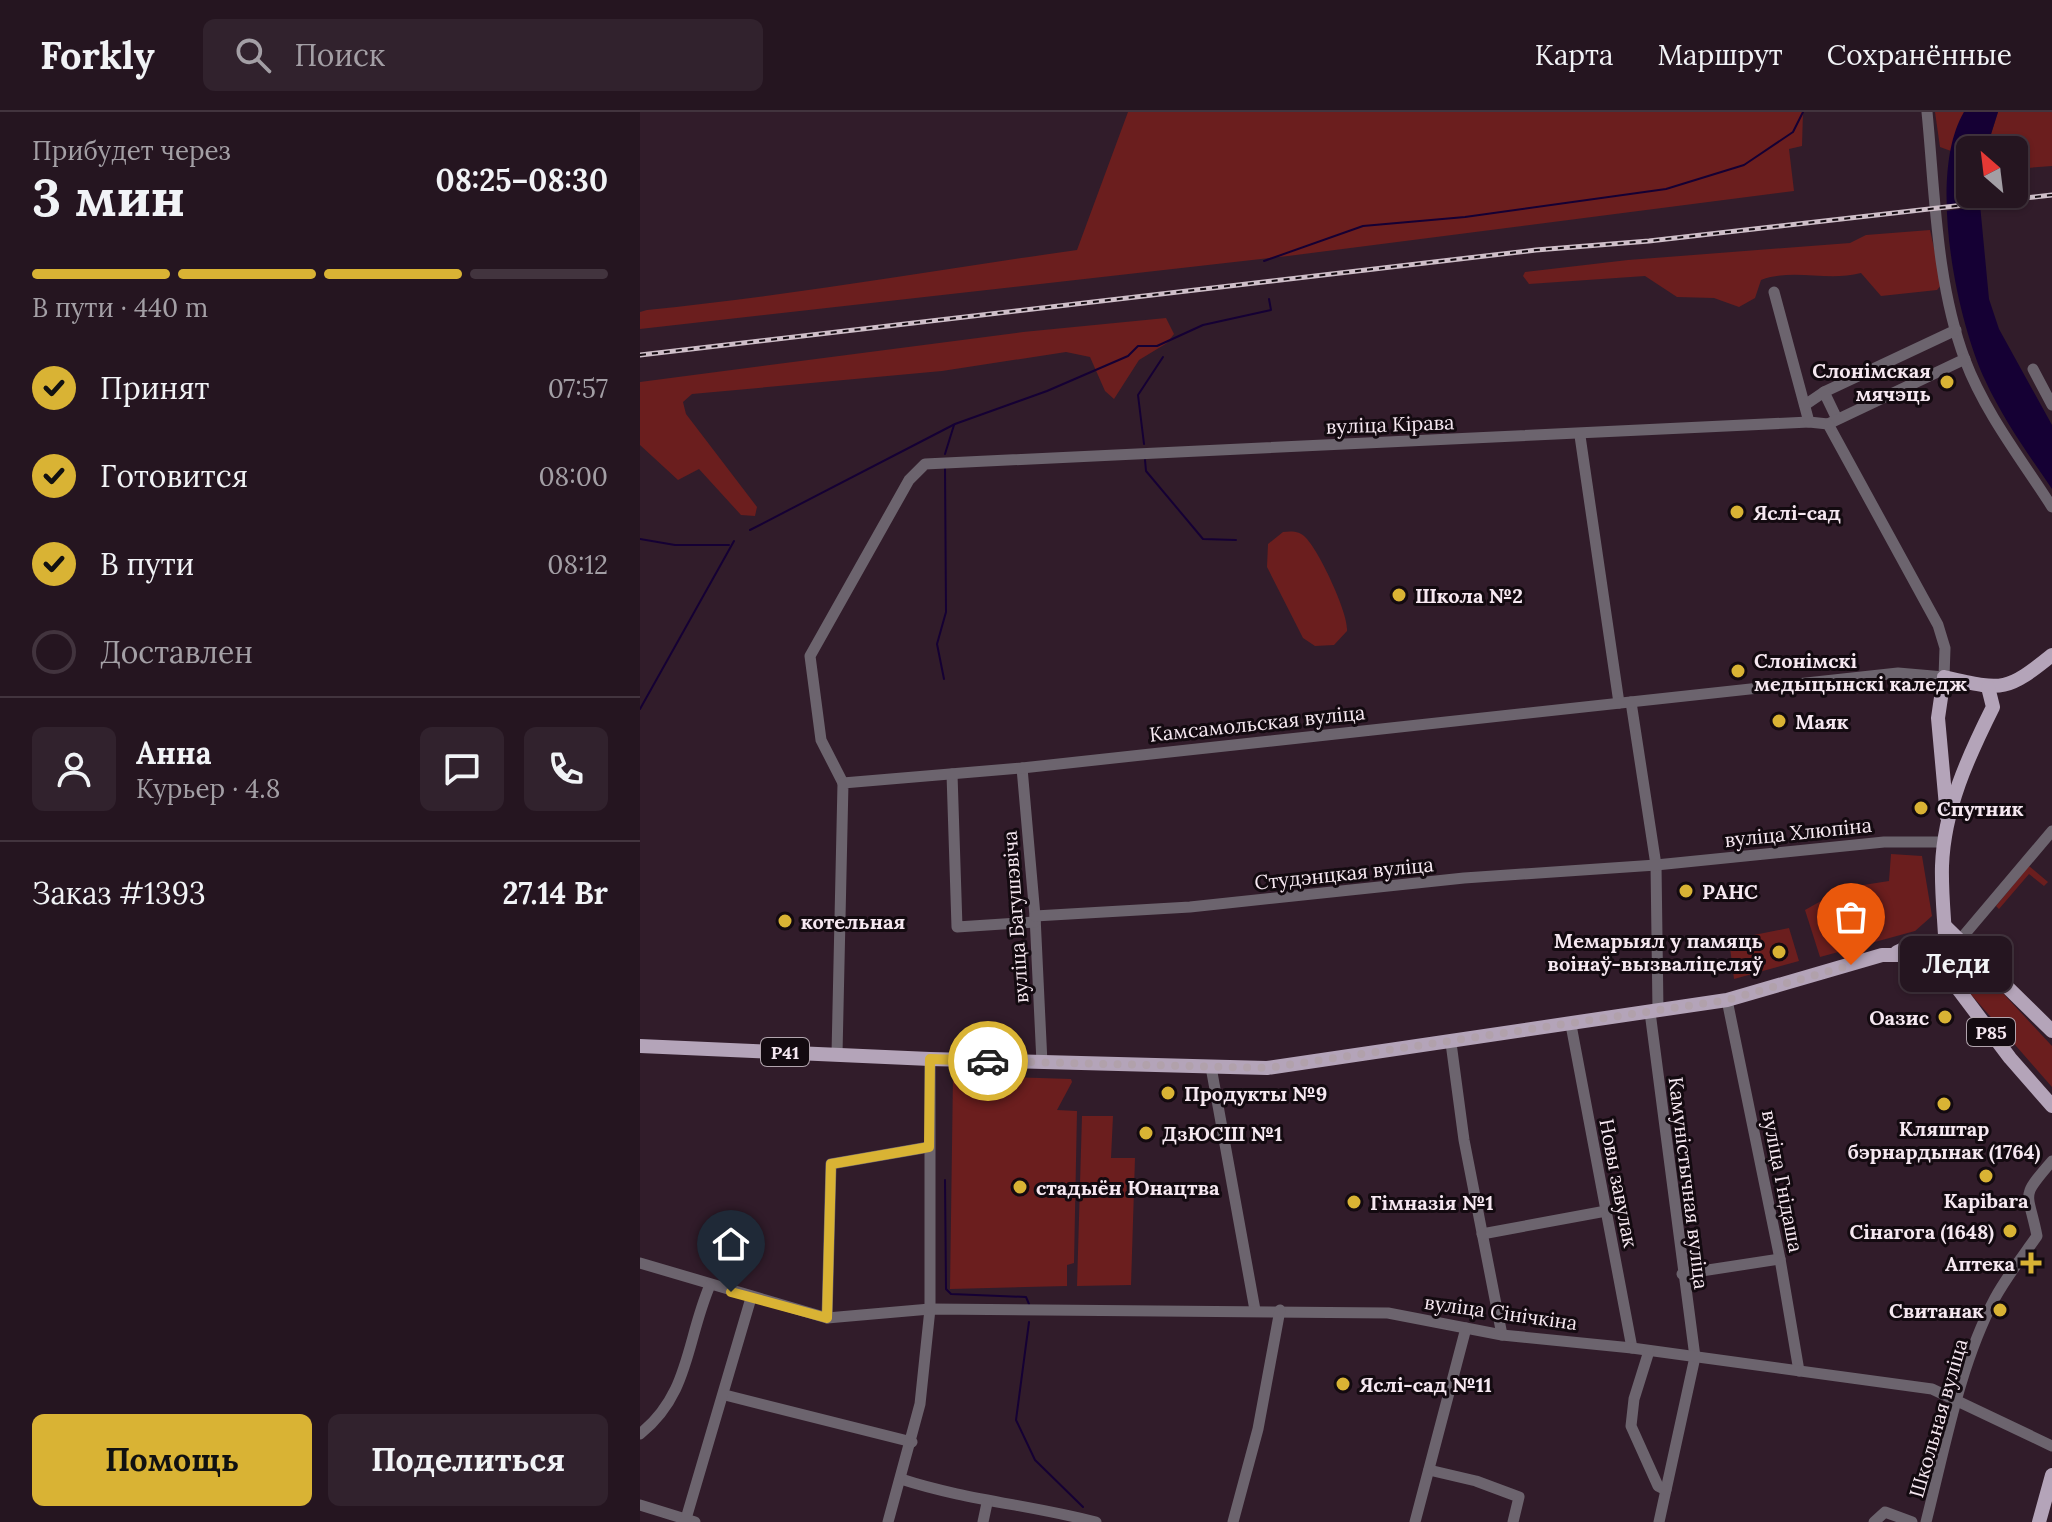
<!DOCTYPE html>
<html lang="ru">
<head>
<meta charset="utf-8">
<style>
  :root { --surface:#251520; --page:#31222d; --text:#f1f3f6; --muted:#a39fa5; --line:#42343e; --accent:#d9b334 }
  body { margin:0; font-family:Lora,serif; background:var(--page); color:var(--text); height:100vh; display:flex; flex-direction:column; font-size:30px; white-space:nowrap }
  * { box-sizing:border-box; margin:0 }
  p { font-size:26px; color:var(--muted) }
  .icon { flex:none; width:44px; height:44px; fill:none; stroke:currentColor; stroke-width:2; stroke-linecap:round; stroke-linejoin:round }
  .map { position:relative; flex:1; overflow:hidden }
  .sheet { display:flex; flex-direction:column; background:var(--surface); width:640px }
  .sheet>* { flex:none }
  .needle { width:52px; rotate:332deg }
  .tools { position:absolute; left:1316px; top:24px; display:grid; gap:16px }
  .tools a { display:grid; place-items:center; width:72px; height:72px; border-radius:12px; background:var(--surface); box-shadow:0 2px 6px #0004,0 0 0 2px var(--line); font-size:40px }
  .pin { position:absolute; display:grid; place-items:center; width:68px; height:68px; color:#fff; margin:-82px -34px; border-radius:50% 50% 50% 0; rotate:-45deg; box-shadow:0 0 8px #0007 }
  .pin .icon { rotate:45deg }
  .courier { position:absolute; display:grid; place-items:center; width:80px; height:80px; margin:-40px; border:6px solid #d9b334; border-radius:50%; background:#fff; color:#222; box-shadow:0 2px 10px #0007 }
  .bubble { position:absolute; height:56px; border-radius:12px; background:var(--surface); box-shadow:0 2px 6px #0004,0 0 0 2px var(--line); font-size:26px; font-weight:700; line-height:56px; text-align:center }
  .head em { font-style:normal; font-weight:700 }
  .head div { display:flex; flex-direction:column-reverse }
  .head { display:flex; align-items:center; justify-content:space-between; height:136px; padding:0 32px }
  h1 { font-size:52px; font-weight:700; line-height:60px }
  .bar { display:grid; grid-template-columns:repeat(4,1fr); gap:12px 8px; align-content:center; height:96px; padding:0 32px }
  .bar i { height:10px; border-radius:6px; background:var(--line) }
  .bar .on { background:var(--accent) }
  .bar p { grid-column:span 4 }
  .line { display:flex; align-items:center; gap:20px; padding:0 32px; border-top:2px solid var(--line) }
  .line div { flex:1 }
  .round { display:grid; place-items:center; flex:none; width:84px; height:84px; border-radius:12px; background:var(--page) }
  ol { padding:0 32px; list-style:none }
  li { display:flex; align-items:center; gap:24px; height:88px }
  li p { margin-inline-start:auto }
  li .icon { padding:8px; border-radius:50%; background:var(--accent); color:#111; stroke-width:4 }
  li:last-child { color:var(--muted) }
  li i { width:44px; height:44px; border:4px solid var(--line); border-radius:50% }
  .action { display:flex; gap:16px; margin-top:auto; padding:16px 32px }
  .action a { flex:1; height:92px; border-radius:12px; background:var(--accent); color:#111; font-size:32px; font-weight:700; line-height:92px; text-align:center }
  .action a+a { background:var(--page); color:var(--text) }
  header { display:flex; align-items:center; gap:48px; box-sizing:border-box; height:112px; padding:0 40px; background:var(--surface); border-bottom:2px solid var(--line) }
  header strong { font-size:38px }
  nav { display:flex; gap:44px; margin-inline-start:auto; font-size:28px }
  .search { width:560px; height:72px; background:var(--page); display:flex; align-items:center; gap:20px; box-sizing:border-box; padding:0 28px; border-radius:12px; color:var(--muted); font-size:30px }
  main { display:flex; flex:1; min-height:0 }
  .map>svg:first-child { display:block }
  .green { fill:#6b1e1e }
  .water { fill:#150034 }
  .pier { fill:#311c2a }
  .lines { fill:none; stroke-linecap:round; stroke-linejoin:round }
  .stream { stroke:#150034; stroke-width:2 }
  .minor { stroke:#6c646e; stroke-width:11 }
  .major { stroke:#b4a4b9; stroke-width:14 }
  .rail-casing { stroke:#cebec8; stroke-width:5 }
  .rail { stroke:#130a10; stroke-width:2; stroke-dasharray:6; stroke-linecap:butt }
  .done { stroke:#b1a1ab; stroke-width:8; stroke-dasharray:0 14.4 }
  .route { stroke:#d9b334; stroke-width:10 }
  .poi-dot { fill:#d9b334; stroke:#130a10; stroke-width:3 }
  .labels { text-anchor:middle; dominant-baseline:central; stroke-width:6; stroke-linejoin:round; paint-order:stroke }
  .shield { fill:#130a10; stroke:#b2a5ae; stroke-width:2 }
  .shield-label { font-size:18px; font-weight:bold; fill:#f6e8f1 }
  .poi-label { font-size:20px; font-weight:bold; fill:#f6e8f1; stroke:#130a10; text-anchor:start }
  .street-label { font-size:20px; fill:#f6e8f1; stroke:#130a10 }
</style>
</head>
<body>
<header>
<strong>Forkly</strong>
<div class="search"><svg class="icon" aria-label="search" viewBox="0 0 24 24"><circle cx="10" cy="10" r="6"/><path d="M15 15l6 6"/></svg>Поиск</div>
<nav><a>Карта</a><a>Маршрут</a><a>Сохранённые</a></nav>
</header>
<main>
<section class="sheet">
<div class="head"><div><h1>3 мин</h1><p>Прибудет через</p></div><em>08:25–08:30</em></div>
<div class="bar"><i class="on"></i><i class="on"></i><i class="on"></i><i></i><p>В пути · 440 m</p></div>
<ol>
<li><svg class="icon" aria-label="check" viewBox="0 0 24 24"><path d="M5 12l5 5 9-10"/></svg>Принят<p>07:57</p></li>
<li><svg class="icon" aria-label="check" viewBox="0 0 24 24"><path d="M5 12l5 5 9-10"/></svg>Готовится<p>08:00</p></li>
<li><svg class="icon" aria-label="check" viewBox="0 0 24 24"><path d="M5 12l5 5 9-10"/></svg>В пути<p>08:12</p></li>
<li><i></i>Доставлен</li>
</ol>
<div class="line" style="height:144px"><a class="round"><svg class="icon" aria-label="person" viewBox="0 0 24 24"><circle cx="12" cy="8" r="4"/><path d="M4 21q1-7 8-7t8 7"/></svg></a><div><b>Анна</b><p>Курьер · 4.8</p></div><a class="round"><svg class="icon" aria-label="chat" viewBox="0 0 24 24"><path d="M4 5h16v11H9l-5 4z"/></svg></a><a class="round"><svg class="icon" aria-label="phone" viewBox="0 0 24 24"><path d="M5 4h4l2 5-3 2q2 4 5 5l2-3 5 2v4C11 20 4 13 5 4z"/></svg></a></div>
<div class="line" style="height:104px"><div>Заказ #1393</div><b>27.14 Br</b></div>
<div class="action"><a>Помощь</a><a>Поделиться</a></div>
</section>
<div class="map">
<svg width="1412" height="1410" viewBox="0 0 1412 1410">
  <rect width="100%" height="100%" fill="#311c2a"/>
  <!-- green -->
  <g class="green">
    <path d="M488 0H1163L1162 34 1149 37 1154 79 648 144 0 217V200L7 198C151 184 294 158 437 138Z"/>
    <polygon points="1295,0 1324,0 1311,39 1300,35"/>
    <polygon points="1358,0 1412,0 1412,54 1374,57 1374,38 1346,38"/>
    <path d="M1290 118 1302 172 1297 178 1241 184 1221 161C1187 170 1154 156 1121 168L1115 186 1099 195 1074 186 1037 185 1005 164 889 172 883 164 885 160 988 148 1210 131 1226 123Z"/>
    <polygon points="526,206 534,222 527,231 499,248 474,287 465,279 450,245 426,240 302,259 52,282 43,290 46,302 117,395 115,404 101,403 59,357 38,368 0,333 0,270 383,220"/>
    <path d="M643 420C652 419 660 419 666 426 679 439 709 502 707 519L694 533 675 534 663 526 627 455 628 432Z"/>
    <polygon points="1251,742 1282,744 1292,804 1275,819 1180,845 1165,798 1204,776 1249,769"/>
    <polygon points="1389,754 1408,770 1404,774 1389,762 1359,797 1356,794"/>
    <polygon points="1149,816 1159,849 1094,867 1089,828"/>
    <polygon points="1330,846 1412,934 1412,975 1314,863 1315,855"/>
    <polygon points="313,963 431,967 432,970 417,998 437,999 434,1151 427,1153 427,1174 310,1177"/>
    <polygon points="442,1004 473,1004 471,1046 495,1046 491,1173 437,1174"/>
  </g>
  <!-- water -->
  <path class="water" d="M1324 0H1358L1346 38H1330V82H1339L1349 187 1359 217 1412 313V377C1388 342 1363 307 1345 268 1316 206 1287 62 1324 0Z"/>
  <!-- pier -->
  <polygon class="pier" points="1344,88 1344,94 1305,99 1304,93"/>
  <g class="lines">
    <!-- stream -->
    <g class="stream">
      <polyline points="624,149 723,114 825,105 1026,77 1104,53 1153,20 1163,0"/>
      <polyline points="504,332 498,283 523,245"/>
      <polyline points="305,342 314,313"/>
      <polyline points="505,348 506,359 563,427 596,428"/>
      <polyline points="110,418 315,312 407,279 488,244 498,234 517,234 563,213 631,198 629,187"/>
      <polyline points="0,427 35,433 89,433"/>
      <polyline points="304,567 297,532 306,500 305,355"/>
      <polyline points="0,597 94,429"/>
      <polyline points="305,1068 306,1177 311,1182 386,1185 389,1192"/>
      <polyline points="389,1210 376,1308 395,1348 443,1395"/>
    </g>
    <!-- minor -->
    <g class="minor">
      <path d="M1287 0C1295 81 1296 171 1325 248 1345 301 1382 348 1412 395"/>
      <polyline points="1393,257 1412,293"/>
      <polyline points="1184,280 1316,218"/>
      <polyline points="1165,293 1184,280 1197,307"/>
      <polyline points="1188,312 1325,247"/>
      <polyline points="940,324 979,591"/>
      <polyline points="991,590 1016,753 1018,899"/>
      <polyline points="382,656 395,804 402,951"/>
      <polyline points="312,662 317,815 395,810"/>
      <polyline points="203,671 181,628 170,544 269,368 285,352 1169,310"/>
      <polyline points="395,804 550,795 824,766 1016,753 1244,730 1304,730"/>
      <polyline points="1319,829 1412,719"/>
      <polyline points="1087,888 1140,1147 1159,1259"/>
      <polyline points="1010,900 1055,1245 1019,1410"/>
      <polyline points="931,913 992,1236"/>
      <polyline points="811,931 824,1028 862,1223"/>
      <polyline points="197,942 203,671 382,656 1258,561 1304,565 1305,536 1298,513 1188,312 1169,310 1134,180"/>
      <polyline points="571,955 615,1198"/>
      <polyline points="842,1122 966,1099"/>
      <polyline points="0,1151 187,1206 290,1197 748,1201 862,1223 992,1236 1292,1277 1412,1334"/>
      <polyline points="1042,1162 1140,1147"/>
      <polyline points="187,1206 191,1052 289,1035"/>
      <polyline points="1009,1239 994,1287 991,1314 1018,1374 1026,1378"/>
      <polyline points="85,1283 272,1330"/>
      <path d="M0 1322C50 1282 46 1229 70 1173"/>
      <polyline points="789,1358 836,1369 879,1385 873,1410"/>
      <path d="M261 1367C325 1388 391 1393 456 1410"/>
      <polyline points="0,1393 55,1410"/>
      <polyline points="45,1410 111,1186"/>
      <polyline points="248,1410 280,1292 290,1197 290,947"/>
      <polyline points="343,1410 347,1391"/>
      <polyline points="593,1410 618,1317 640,1198"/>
      <polyline points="775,1410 826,1216"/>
      <polyline points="1234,1410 1245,1400 1272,1410"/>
      <path d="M1286 1410C1305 1336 1319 1254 1355 1186 1367 1164 1383 1144 1397 1124 1388 1078 1379 1087 1412 1049"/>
    </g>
    <!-- major -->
    <g class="major">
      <path d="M1307 705 1298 606 1304 565C1362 578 1365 581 1412 543"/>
      <polyline points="1306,815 1412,919"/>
      <polyline points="1257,840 1272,833 1314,830"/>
      <path d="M1306 861C1307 825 1301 790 1302 754 1304 697 1328 645 1353 595L1348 575"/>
      <polyline points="0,934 290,947 627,956 1087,888 1242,843 1272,843 1306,861 1370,946 1412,994"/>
      <polyline points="1399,1410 1412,1363"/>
    </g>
    <defs>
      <polyline id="rail" points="0,243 896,138 1009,129 1412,83"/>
    </defs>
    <!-- rail casing -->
    <use href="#rail" class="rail-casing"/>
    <!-- rail -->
    <use href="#rail" class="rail"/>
  </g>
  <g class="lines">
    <!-- done -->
    <polyline class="done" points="348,949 627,956 1087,888 1211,853"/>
    <!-- route -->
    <polyline class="route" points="91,1180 187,1206 191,1052 289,1035 290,947 348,949"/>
  </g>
  <!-- markers -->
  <g class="poi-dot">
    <circle cx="1307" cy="270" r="8"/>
    <circle cx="1097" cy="400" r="8"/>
    <circle cx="759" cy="483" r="8"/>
    <circle cx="1098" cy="559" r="8"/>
    <circle cx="1139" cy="609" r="8"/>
    <circle cx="1281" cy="696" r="8"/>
    <circle cx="1046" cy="779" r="8"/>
    <circle cx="145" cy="809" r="8"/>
    <circle cx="1139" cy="840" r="8"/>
    <circle cx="1305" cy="905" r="8"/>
    <circle cx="528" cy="981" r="8"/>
    <circle cx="1304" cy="992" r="8"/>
    <circle cx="506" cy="1021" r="8"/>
    <circle cx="1346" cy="1064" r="8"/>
    <circle cx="380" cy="1075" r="8"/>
    <circle cx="714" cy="1090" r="8"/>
    <circle cx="1370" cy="1119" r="8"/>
    <path d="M1387 1139h8v8h8v8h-8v8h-8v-8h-8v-8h8z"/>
    <circle cx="1360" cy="1198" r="8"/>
    <circle cx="703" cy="1272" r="8"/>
  </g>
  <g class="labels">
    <!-- shield labels -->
    <g class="shield">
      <rect x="1327" y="906" width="48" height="28" rx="6"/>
      <rect x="121" y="926" width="48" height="28" rx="6"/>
    </g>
    <g class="shield-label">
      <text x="1351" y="920">Р85</text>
      <text x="145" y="940">Р41</text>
    </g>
    <!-- poi labels -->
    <g class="poi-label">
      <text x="1291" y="258" text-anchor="end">Слонімская<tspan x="1291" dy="23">мячэць</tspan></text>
      <text x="1113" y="400">Яслі-сад</text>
      <text x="775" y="483">Школа №2</text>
      <text x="1114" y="548">Слонімскі<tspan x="1114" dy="23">медыцынскі каледж</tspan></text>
      <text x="1155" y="609">Маяк</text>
      <text x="1297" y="696">Спутник</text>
      <text x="1062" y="779">РАНС</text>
      <text x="161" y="809">котельная</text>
      <text x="1123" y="828" text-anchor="end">Мемарыял у памяць<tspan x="1123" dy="23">воінаў-вызваліцеляў</tspan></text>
      <text x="1289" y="905" text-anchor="end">Оазис</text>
      <text x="544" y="981">Продукты №9</text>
      <text x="1304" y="1016" text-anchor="middle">Кляштар<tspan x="1304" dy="23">бэрнардынак (1764)</tspan></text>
      <text x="522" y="1021">ДзЮСШ №1</text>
      <text x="396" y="1075">стадыён Юнацтва</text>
      <text x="1346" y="1088" text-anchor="middle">Kapibara</text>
      <text x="730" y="1090">Гімназія №1</text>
      <text x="1354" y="1119" text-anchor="end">Сінагога (1648)</text>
      <text x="1375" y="1151" text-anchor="end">Аптека</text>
      <text x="1344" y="1198" text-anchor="end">Свитанак</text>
      <text x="719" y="1272">Яслі-сад №11</text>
    </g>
    <!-- street labels -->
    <g class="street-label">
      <text transform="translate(750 312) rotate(-2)">вуліца Кірава</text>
      <text transform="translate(617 611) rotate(-6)">Камсамольская вуліца</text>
      <text transform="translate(1158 720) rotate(-6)">вуліца Хлюпіна</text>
      <text transform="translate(704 761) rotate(-6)">Студэнцкая вуліца</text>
      <text transform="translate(375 805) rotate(-94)">вуліца Багушэвіча</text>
      <text transform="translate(1143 1069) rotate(79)">вуліца Гнідаша</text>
      <text transform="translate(979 1071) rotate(79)">Новы завулак</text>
      <text transform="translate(1049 1071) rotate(83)">Камуністычная вуліца</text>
      <text transform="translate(861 1200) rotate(8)">вуліца Сінічкіна</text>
      <text transform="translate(1298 1306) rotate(-74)">Школьная вуліца</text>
    </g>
  </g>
</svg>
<div class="tools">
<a><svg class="needle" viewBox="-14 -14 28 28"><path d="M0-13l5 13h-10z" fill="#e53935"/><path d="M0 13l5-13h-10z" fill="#a39fa5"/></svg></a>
</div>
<div class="pin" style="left:1211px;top:853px;background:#ea580c"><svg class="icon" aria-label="bag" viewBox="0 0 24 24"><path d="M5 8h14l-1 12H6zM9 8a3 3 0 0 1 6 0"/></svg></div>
<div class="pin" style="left:91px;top:1180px;background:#1f2937"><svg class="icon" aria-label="home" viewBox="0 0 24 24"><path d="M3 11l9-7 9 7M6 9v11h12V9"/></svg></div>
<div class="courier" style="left:348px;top:949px"><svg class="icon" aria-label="car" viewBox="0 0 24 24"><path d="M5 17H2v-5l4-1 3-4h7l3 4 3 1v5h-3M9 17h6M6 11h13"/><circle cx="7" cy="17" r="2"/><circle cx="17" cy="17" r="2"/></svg></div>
<div class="bubble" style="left:1260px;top:824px;width:112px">Леди</div>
</div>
</main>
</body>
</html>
